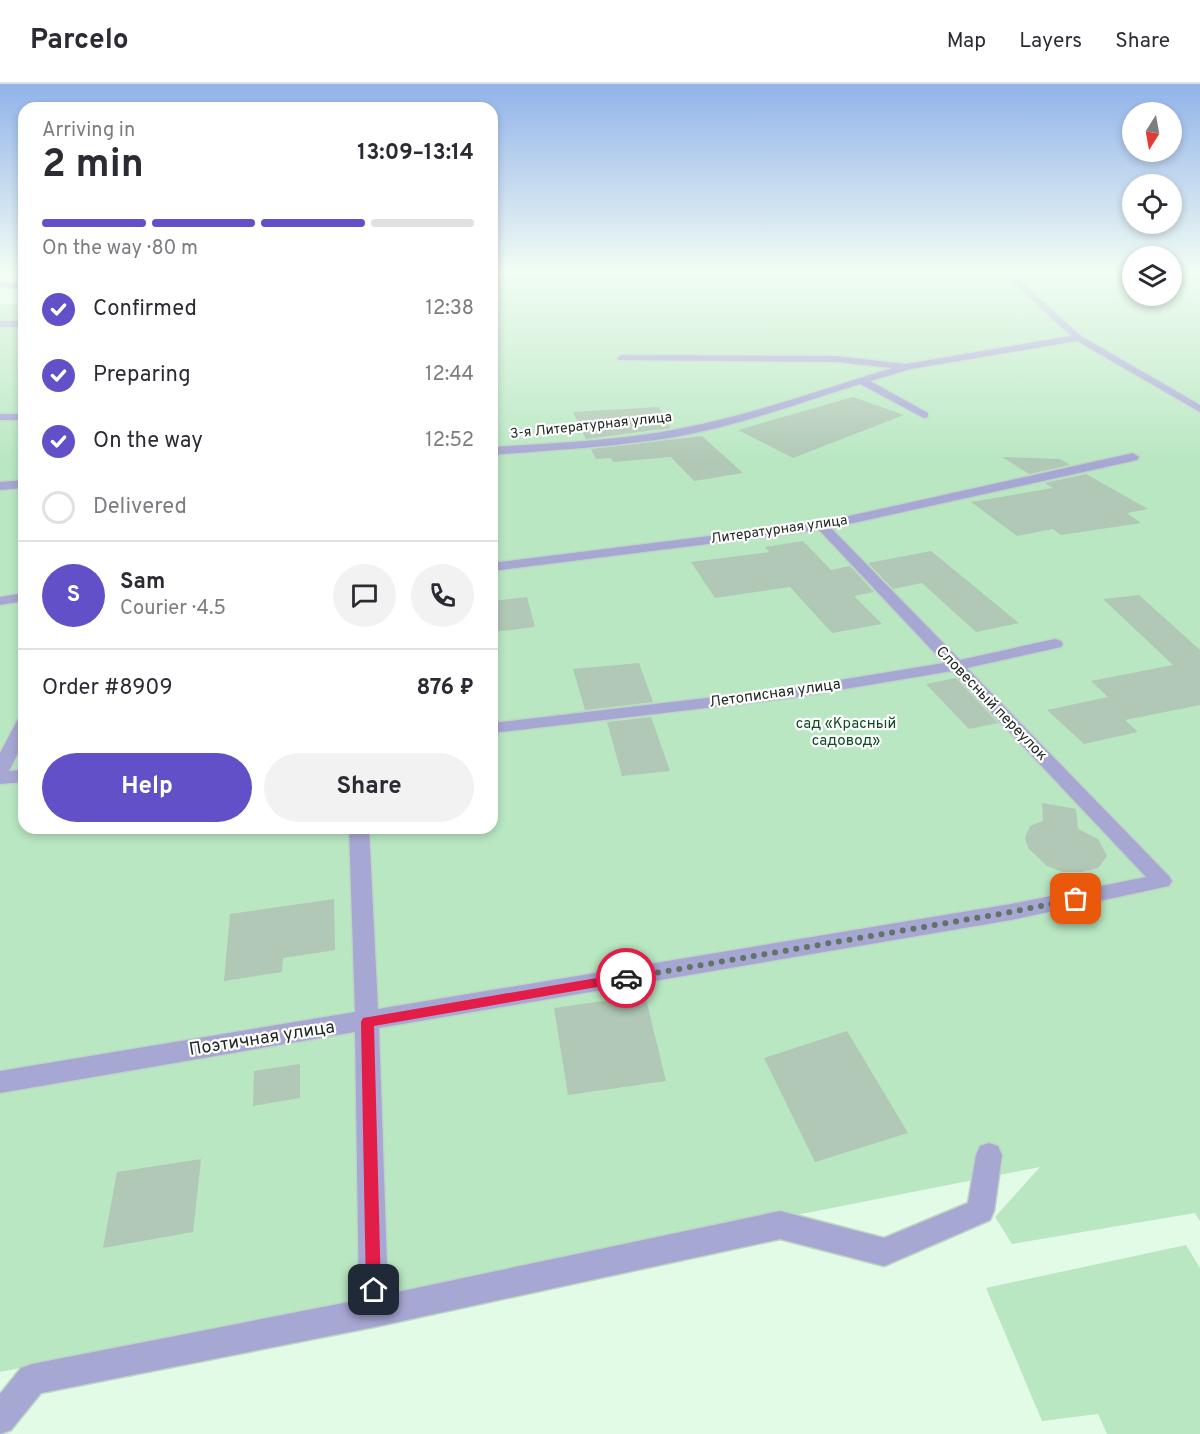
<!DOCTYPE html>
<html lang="en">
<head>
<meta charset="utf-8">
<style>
  :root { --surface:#fff; --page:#f2f2f3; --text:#2b2b33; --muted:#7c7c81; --line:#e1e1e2; --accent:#6150c8 }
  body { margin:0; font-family:Overpass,sans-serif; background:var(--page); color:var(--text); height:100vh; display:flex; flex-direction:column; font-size:22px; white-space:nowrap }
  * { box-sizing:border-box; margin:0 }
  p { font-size:20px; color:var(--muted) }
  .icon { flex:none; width:33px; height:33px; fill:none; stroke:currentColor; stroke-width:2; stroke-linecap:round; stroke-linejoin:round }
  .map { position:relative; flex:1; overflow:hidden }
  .drawer { position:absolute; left:18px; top:18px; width:480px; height:732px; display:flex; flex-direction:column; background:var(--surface); border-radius:18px; box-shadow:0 3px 9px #0003 }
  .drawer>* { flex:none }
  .needle { width:39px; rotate:191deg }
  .fabs { position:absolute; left:1122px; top:18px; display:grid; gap:12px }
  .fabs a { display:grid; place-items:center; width:60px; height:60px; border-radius:50%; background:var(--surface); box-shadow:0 3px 9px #0003; font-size:30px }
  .pin { position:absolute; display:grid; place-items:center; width:51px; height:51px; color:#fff; margin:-26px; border-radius:12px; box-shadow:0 3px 9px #0006 }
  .courier { position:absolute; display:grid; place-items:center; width:60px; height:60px; margin:-30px; border:4px solid #e11d48; border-radius:50%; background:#fff; color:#222; box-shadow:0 2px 8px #0007 }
  .overview em { font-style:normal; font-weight:700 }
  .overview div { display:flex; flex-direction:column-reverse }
  .overview { display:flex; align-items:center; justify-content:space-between; height:102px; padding:0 24px }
  h1 { font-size:39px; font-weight:700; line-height:45px }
  .bar { display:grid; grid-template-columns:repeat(4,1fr); gap:9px 6px; align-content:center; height:72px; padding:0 24px }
  .bar i { height:8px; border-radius:4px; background:var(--line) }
  .bar .on { background:var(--accent) }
  .bar p { grid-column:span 4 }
  .line { display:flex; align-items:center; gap:15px; padding:0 24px; border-top:2px solid var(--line) }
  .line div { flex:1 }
  .round { display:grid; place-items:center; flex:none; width:63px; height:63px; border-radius:32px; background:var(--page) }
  ol { padding:0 24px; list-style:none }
  li { display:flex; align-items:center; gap:18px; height:66px }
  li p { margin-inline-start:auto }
  li .icon { padding:6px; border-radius:50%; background:var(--accent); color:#fff; stroke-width:4 }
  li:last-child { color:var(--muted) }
  li i { width:33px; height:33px; border:3px solid var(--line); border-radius:50% }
  .cta { display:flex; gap:12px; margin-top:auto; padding:12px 24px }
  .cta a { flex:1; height:69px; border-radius:36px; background:var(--accent); color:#fff; font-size:24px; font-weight:700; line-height:69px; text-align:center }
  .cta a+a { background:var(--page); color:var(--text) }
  header { display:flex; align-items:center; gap:36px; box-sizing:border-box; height:84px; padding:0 30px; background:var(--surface); border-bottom:2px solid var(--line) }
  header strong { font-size:28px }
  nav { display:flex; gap:33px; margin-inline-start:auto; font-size:21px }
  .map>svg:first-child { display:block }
  .green { fill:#b9e7c2 }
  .building { fill:#b0c8b5 }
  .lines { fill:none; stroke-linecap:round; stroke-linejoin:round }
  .minor-casing { stroke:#bfd5c4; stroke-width:3 }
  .minor { fill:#a7a7d4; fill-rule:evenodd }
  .route { fill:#e11d48 }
  .done { stroke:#647367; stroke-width:6; stroke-dasharray:0 10.8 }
  .labels { text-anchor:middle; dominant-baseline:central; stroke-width:4.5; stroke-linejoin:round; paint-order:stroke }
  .far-street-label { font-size:14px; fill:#202a22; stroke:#fff }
  .street-label { font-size:15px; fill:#202a22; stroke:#fff }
  .park-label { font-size:15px; fill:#0f4d25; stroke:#fff }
  .near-street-label { font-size:18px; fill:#202a22; stroke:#fff }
</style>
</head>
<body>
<header>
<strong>Parcelo</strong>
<nav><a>Map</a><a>Layers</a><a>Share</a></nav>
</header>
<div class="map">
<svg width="1200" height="1350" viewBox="0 0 1200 1350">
  <rect width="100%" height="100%" fill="#e2fbe7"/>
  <!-- green -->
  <g class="green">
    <polygon points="493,188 1001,188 1073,253 1200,329 1200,1137 1195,1129 1012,1160 995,1133 1040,1083 0,1288 0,220 24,221 24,744 492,744"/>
    <polygon points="1009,188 1132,188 1132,212 1172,212 1172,188 1200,188 1200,323 1081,254"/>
    <polygon points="1186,1161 1200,1184 1200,1350 1107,1350 1098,1330 1042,1337 986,1204"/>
  </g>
  <!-- building -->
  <g class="building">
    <polygon points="853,313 904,331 793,374 738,346"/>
    <polygon points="659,323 670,344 586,355 573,328"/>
    <polygon points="702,352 743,389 694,397 671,373 613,378 611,374 596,375 591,365"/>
    <polygon points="1002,373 1060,375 1070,381 1029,390"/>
    <polygon points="1086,390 1148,425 1127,429 1141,439 1061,451 1053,445 1017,452 971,418 1053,404 1045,399"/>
    <polygon points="803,457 831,486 850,482 874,508 854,512 882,540 832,549 790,503 715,514 691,478 769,468 765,463"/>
    <polygon points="931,467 1019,539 976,548 922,499 893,505 868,479"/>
    <polygon points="1139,511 1200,566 1200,621 1125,636 1138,648 1084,660 1047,626 1108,613 1091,597 1173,581 1103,515"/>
    <polygon points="527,513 535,543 492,548 492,517"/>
    <polygon points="639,579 653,618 585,626 573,585"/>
    <polygon points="956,594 998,639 969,645 926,600"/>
    <polygon points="651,633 670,687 622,692 607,638"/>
    <polygon points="1042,719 1076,725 1078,745 1098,755 1107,772 1098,784 1081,788 1063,788 1047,782 1028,764 1025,754 1030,742 1043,737"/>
    <polygon points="334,815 335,866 283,874 282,888 224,897 230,830"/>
    <polygon points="645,911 666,997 568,1011 554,924"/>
    <polygon points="847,947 908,1049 815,1078 764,974"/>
    <polygon points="300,980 300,1014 253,1022 254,987"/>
    <polygon points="201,1075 193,1148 103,1164 117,1088"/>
  </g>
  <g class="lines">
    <defs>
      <g id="minor">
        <path d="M1002 188H1010L1081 252 1200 321V328L1077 257 911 285 870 297 928 329V333L924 334 860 300C799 319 738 342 675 353 614 363 553 366 492 371V363C554 359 617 357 678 345 751 331 821 306 892 284L836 278 619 276 617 274 622 271 836 272 906 280 1071 252Z"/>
        <polygon points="1183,188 1192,188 1200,192 1200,197"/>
        <polygon points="0,199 24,200 24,204 0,203"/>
        <rect x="0" y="237" width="24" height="6"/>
        <rect x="0" y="330" width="24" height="6"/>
        <polygon points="1133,369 1139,373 1137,376 831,444 960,576 1055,555 1061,557 1063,560 1061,563 967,584 1169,792 1172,797 1169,802 1011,836 379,944 388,1210 780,1127 884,1154 968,1119 976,1071 980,1062 989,1059 998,1062 1002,1071 994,1127 990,1136 884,1182 780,1155 374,1243 41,1309 11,1346 0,1350 0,1310 21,1284 32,1280 359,1216 355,948 0,1009 0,987 355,928 349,744 369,744 378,925 1011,820 1146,793 952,587 791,614 492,649 492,639 791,604 944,579 819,446 492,487 492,479 822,438"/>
        <polygon points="24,396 24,404 0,406 0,398"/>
        <polygon points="24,509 24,517 0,521 0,513"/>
        <polygon points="24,634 24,657 9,687 24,686 24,698 0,700 0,669 18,635"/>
      </g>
    </defs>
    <!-- minor casing -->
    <use href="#minor" class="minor-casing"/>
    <!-- minor -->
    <use href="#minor" class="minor"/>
  </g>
  <!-- sky -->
  <linearGradient id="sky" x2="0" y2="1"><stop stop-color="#92b3ea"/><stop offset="0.5" stop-color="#f2fdf4"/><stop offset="1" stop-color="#f2fdf4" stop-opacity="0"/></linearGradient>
  <rect width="1200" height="377" fill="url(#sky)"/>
  <!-- route -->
  <polygon class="route" points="626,889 632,894 626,898 374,942 381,1206 379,1212 374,1214 368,1212 366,1206 361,938 363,934"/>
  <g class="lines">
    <!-- done -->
    <polyline class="done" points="626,894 1011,828 1076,815"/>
  </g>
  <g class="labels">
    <!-- far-street labels -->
    <g class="far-street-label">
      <text transform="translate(591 342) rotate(-6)">3-я Литературная улица</text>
      <text transform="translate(779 446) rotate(-8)">Литературная улица</text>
    </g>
    <!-- street labels -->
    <g class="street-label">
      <text transform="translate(775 610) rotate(-8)">Летописная улица</text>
      <text transform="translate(991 620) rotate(46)">Словесный переулок</text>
    </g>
    <!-- park labels -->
    <g class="park-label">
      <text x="846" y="640">сад «Красный<tspan x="846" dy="17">садовод»</tspan></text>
    </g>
    <!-- near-street labels -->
    <g class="near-street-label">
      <text transform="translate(262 955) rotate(-9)">Поэтичная улица</text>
    </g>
  </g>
</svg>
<div class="fabs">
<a><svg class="needle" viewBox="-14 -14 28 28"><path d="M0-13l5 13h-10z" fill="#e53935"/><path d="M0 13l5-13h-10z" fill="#7c7c81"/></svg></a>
<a><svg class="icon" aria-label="locate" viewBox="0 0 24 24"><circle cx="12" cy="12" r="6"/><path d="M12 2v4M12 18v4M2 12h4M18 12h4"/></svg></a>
<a><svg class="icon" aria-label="layers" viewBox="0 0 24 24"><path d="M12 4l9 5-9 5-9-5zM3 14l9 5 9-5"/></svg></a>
</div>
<div class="pin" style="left:1076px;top:815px;background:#ea580c"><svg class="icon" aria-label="bag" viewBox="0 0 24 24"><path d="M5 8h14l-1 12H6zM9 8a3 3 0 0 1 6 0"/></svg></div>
<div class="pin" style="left:374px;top:1206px;background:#1f2937"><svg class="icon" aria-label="home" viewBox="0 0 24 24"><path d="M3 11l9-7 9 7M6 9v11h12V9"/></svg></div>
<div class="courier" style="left:626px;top:894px"><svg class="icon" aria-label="car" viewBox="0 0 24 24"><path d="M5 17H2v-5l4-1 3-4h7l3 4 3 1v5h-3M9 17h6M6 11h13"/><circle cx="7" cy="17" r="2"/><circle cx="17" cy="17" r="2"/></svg></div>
<section class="drawer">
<div class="overview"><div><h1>2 min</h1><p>Arriving in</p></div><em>13:09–13:14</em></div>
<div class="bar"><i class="on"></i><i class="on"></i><i class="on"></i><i></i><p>On the way · 80 m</p></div>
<ol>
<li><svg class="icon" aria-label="check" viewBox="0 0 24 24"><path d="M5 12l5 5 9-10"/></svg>Confirmed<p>12:38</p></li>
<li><svg class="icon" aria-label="check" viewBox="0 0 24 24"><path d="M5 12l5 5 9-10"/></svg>Preparing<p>12:44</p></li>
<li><svg class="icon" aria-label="check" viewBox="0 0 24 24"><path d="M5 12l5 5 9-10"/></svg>On the way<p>12:52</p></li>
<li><i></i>Delivered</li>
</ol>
<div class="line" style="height:108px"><b class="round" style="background:var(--accent);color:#fff">S</b><div><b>Sam</b><p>Courier · 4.5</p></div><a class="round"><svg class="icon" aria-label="chat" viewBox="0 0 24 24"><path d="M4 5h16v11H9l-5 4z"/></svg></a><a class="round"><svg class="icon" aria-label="phone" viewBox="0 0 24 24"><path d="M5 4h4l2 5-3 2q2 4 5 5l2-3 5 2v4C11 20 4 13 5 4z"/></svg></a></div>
<div class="line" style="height:78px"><div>Order #8909</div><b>876 ₽</b></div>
<div class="cta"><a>Help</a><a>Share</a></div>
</section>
</div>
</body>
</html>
